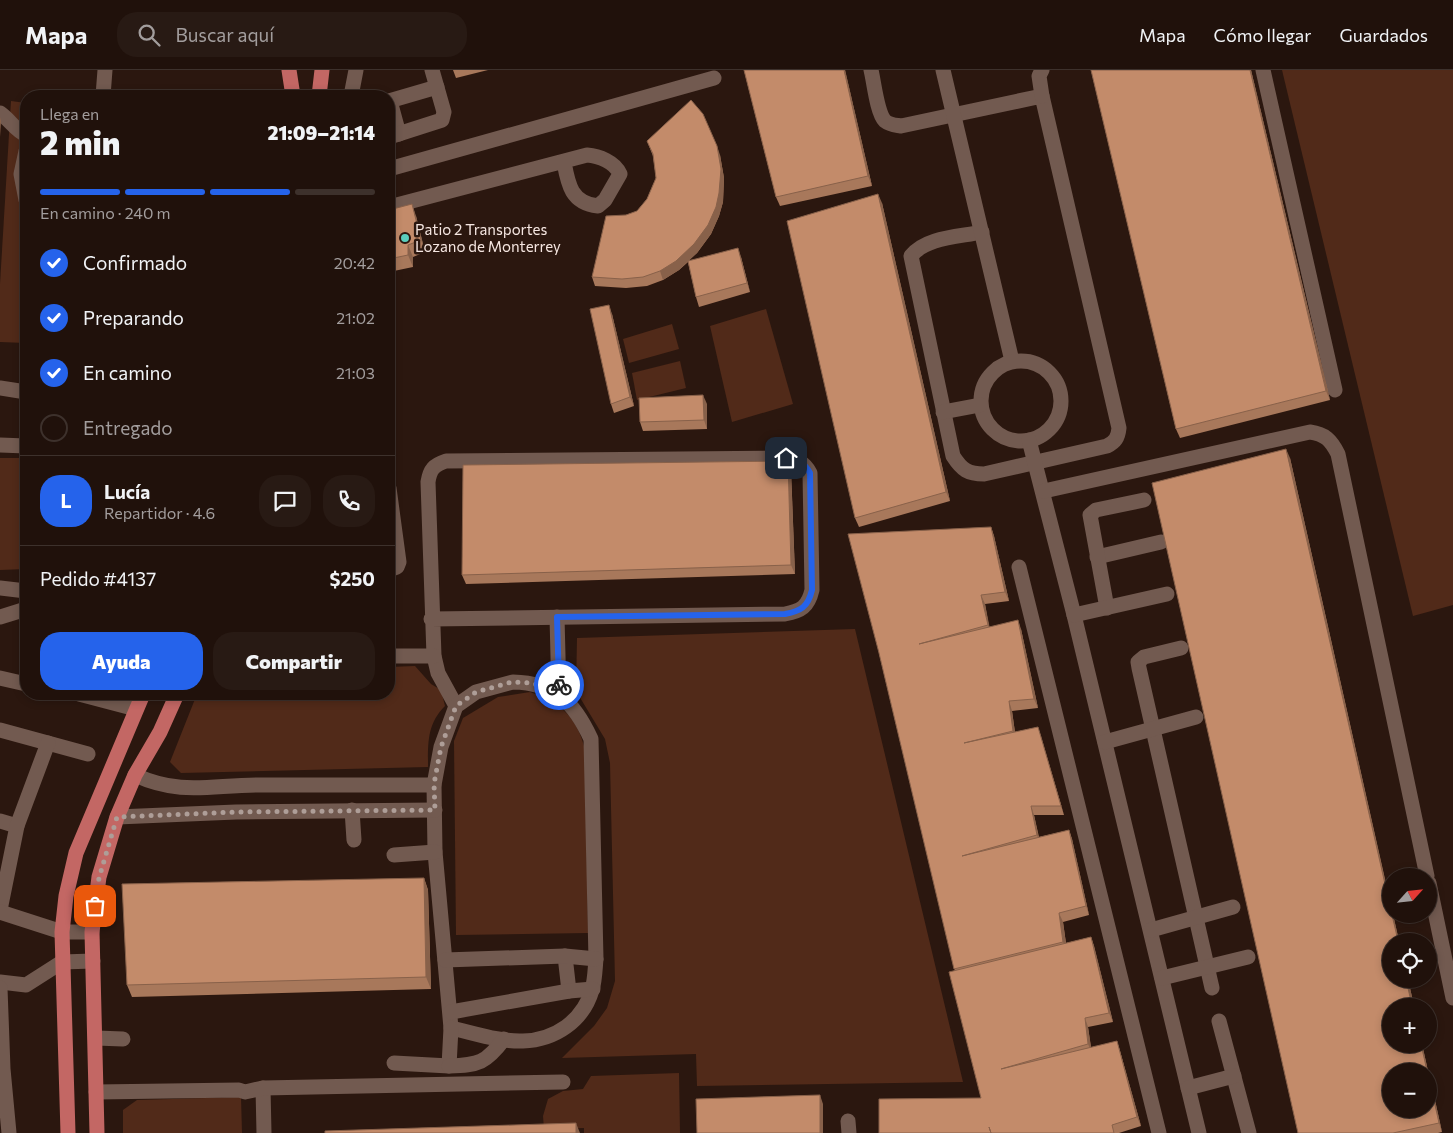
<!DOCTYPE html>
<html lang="es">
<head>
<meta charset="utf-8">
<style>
  :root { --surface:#20110b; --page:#281a14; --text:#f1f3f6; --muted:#a29d9d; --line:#3d312c; --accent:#2563eb }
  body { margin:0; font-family:Commissioner,sans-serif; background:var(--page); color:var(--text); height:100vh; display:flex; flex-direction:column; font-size:19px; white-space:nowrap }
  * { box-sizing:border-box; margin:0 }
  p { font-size:16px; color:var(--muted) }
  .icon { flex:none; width:28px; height:28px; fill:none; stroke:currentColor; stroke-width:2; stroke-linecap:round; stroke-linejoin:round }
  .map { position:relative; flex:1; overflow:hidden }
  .side { position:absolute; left:20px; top:20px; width:375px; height:610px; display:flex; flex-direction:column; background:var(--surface); border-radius:20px; box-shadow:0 2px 8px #0003,0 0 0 1px var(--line) }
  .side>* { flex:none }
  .needle { width:32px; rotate:63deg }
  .buttons { position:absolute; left:1382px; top:798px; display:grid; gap:10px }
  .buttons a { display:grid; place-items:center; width:55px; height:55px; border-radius:50%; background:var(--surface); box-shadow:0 2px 8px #0003,0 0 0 1px var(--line); font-size:25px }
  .pin { position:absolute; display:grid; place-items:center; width:42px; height:42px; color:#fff; margin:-21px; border-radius:10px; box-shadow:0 2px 8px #0006 }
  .courier { position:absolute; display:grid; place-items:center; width:50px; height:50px; margin:-25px; border:4px solid #2563eb; border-radius:50%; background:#fff; color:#222; box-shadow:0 1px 6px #0007 }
  .summary em { font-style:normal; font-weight:800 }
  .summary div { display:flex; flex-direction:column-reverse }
  .summary { display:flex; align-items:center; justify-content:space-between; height:85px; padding:0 20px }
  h1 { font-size:32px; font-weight:800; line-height:38px }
  .bar { display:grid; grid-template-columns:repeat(4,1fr); gap:8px 5px; align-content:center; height:60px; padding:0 20px }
  .bar i { height:6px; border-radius:4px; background:var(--line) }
  .bar .selected { background:var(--accent) }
  .bar p { grid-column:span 4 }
  .line { display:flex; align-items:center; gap:12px; padding:0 20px; border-top:1px solid var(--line) }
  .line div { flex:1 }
  .round { display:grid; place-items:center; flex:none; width:52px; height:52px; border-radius:20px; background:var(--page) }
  ol { padding:0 20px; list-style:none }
  li { display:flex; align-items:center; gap:15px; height:55px }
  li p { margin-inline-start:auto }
  li .icon { padding:5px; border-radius:50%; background:var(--accent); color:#fff; stroke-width:4 }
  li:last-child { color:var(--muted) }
  li i { width:28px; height:28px; border:2px solid var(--line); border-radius:50% }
  .primary-button { display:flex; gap:10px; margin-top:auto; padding:10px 20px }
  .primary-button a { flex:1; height:58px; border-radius:20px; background:var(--accent); color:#fff; font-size:20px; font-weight:800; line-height:58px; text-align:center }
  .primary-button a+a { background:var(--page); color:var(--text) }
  header { display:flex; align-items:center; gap:30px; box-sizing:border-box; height:70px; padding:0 25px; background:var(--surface); border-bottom:1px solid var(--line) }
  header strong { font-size:24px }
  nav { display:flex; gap:28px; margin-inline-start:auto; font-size:18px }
  .search { width:350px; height:45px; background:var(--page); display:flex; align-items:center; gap:12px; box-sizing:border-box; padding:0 18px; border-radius:20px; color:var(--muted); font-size:19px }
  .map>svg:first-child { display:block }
  .grass { fill:#512a19 }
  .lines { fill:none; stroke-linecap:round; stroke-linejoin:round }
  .minor { stroke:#725a50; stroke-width:15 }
  .major { stroke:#c36764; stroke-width:15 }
  .wall { fill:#a8785b }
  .shaded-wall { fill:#88614a }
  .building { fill:#c38b6a; stroke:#88614a }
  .done { stroke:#ae9e98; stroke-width:5; stroke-dasharray:0 9 }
  .route { stroke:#2563eb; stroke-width:6 }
  .poi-dot { fill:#5acebd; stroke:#2b170f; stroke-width:2 }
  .labels { text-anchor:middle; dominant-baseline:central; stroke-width:5; stroke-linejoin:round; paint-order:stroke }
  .poi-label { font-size:15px; fill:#f5e6e1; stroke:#2b170f; text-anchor:start }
</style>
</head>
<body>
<header>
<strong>Mapa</strong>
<div class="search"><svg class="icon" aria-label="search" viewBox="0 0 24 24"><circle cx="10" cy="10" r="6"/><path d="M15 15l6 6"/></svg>Buscar aquí</div>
<nav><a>Mapa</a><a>Cómo llegar</a><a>Guardados</a></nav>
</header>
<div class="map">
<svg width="1453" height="1063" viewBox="0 0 1453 1063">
  <rect width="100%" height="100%" fill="#2b170f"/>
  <!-- grass -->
  <g class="grass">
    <polygon points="1282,0 1453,0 1453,535 1413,546"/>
    <polygon points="11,31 26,33 26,273 0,272 0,214"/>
    <polygon points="766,239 793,334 732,352 710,256"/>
    <polygon points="672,254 679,279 629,293 623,269"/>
    <polygon points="680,291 686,318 637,330 632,303"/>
    <polygon points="0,388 26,388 26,499 0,500"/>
    <polygon points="855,559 963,1012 697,1016 696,984 562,988 594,956 607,938 615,911 610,693 605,669 576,621 577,568"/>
    <path d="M415 596 431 614 441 620 445 636C427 654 428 673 428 697L181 703 170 692 197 624H389V597Z"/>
    <path d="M530 622C561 633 577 647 585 680L588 863 456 865 454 671 463 648 498 627Z"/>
    <polygon points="679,1003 680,1063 584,1063 584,1058 544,1059 543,1046 548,1029 563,1021 583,1019 591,1006"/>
    <polygon points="241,1027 242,1063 123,1063 123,1040 137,1030"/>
  </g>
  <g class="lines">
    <!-- minor -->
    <g class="minor">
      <path d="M871 0C874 12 877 43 885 51 890 55 895 55 901 56L1042 26 1119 358C1118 368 1115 372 1107 376L984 404C968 404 962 400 953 386L911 186C926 167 959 167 982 162"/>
      <polyline points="943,0 1012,291"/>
      <polyline points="1042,0 1039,6 1042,26"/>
      <polyline points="1263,0 1335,320"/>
      <polyline points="103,26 105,0"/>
      <polyline points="351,26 356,0"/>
      <polyline points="389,31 437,17"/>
      <polyline points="390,31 399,64"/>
      <path d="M0 43C10 50 15 60 26 65"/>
      <polyline points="389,67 442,50 444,42 432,0"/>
      <polyline points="26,81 21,104 26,130"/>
      <polyline points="389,99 714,8"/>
      <path d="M389 137 587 85C599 86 615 92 620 104L605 130 598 136C571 133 568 114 564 92"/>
      <circle cx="1021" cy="331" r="40"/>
      <polyline points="0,318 26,322"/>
      <polyline points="943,342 980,335"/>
      <polyline points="1029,370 1074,545 1199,1063"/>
      <polyline points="0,375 26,376"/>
      <polyline points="389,418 399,492 397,497 389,500"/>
      <path d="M1044 421 1310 362C1325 364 1331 370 1338 384L1427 806"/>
      <polyline points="1097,487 1161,472"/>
      <polyline points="1019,497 1159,1063"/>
      <polyline points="0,518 26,521"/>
      <polyline points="1107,538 1090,445 1096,440 1144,430"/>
      <polyline points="1074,545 1167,524"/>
      <polyline points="0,547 26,539"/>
      <polyline points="557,547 559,625"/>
      <path d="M431 549 785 544C801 541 808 537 812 520L810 403C804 392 798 390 785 388L446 391C434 395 430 399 428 412L434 586 438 603 456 636"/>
      <polyline points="1181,578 1144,587 1138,592 1139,598 1212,918"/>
      <polyline points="389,586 434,586"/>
      <polyline points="0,608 26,614"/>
      <path d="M513 612C555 613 574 632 591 669L596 889C595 899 595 910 592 920 583 951 555 970 523 971 500 972 474 963 451 958L435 782 434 715 441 677 456 636 476 622Z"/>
      <polyline points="79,624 136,639"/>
      <polyline points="0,660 88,684"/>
      <polyline points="1105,672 1196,647"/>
      <path d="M135 705C181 726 211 715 258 715 317 715 376 715 434 715"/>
      <polyline points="352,740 354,770"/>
      <polyline points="117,747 236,742 435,740"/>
      <polyline points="0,751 17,756"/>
      <polyline points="394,785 435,782"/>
      <polyline points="1429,813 1453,928"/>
      <polyline points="0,840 17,756 48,673"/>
      <polyline points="0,842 62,862 92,862"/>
      <polyline points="1151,860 1233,837"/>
      <polyline points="565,886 569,921"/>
      <polyline points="445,890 565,886 596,889"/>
      <polyline points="1162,908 1248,887"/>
      <polyline points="0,912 26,915 62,892 93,891"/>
      <polyline points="0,918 3,999 9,1063"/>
      <polyline points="451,942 569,921 593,919"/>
      <polyline points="1219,951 1249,1063"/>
      <polyline points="96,968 123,969"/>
      <polyline points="394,993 449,996 451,958"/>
      <path d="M449 996C479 995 486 993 504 969"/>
      <polyline points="263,1018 264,1063"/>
      <polyline points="1188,1018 1234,1006"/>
      <polyline points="96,1022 239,1020 245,1022 263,1018 563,1012"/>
      <polyline points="848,1051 849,1063"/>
    </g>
    <!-- major -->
    <g class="major">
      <polyline points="289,0 293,26"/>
      <polyline points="319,26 322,0"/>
      <polyline points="68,1063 62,862 66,826 76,783 143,624"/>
      <polyline points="97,1063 92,862 99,807 117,747 135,705 160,662 177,624"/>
    </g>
  </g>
  <!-- wall -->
  <g class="wall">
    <polygon points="453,0 488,0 456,8"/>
    <polygon points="744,0 845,0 872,116 780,136 776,127"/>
    <polygon points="1091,0 1251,0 1330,330 1180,368 1176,359"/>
    <polygon points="647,71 720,85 724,108 723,132 719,146 711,164 697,183 689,190 741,187 750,222 699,237 696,227 688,192 679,200 663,210 647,216 626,218 595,216 592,207 626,145 637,141 647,129 656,108 653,86"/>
    <polygon points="882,133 950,431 859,457 855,448"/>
    <polygon points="389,140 416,146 425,182 413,187 413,197 389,202"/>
    <polygon points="612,244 634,336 614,343 611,334"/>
    <polygon points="707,334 707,359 643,361 640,352"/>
    <polygon points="1290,388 1399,871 1391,871 1408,909 1414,936 1391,936 1422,974 1428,1001 1391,1001 1429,1039 1429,1003 1442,1062 1438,1063 1298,1063"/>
    <polygon points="791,400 795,504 466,514 462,505"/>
    <polygon points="991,457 994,466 1009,531 985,534 989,557 1021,559 1038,638 1012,641 1015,662 1038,657 1064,745 1034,745 1039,767 1069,760 1072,769 1089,845 1063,852 1066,873 1091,867 1094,876 1113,952 1088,957 1091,978 1117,971 1120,981 1141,1056 1119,1063 879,1063 981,1028 955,901 879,583"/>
    <polygon points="424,808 428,820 431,919 132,927 127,915"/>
  </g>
  <!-- shaded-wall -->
  <g class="shaded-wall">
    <polygon points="844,0 845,0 872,116 868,106"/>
    <polygon points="1250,0 1251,0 1330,330 1326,321"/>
    <polygon points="0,47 1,51 0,67"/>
    <polygon points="717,76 720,85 724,108 723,132 719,146 711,164 697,183 679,200 663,210 660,201"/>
    <polygon points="878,124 882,133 950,431 946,422"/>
    <polygon points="412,134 416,146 425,182 421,170"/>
    <polygon points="408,175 413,187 413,197 408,185"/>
    <polygon points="738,178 741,187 750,222 747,213"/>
    <polygon points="609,235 612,244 634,336 630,327"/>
    <polygon points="703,325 707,334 707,359 704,350"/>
    <polygon points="1286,379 1290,388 1391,837 1391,842"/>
    <polygon points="788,391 791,400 795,504 791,495"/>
    <polygon points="991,457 994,466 1009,531 1005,522"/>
    <polygon points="981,525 985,534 991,564 988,555"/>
    <polygon points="1018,550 1021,559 1038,638 1034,629"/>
    <polygon points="1009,631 1012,641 1016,670 1013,661"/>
    <polygon points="1038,657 1041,666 1064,745 1061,736"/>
    <polygon points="1031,736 1034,745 1040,774 1037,765"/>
    <polygon points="1069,760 1072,769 1089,845 1086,836"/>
    <polygon points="424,808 428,820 431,919 426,907"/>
    <polygon points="1059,843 1063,852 1067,881 1063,872"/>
    <polygon points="1392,844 1393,844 1399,871 1398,871"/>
    <polygon points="1091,867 1094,876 1113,952 1109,943"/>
    <polygon points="1406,909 1408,909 1414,936 1412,936"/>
    <polygon points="1085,948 1088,957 1092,983 1088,974"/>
    <polygon points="1117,971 1120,981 1141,1056 1137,1047"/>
    <polygon points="1421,974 1422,974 1428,1001 1427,1001"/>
    <polygon points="1429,1003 1442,1062 1439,1053 1429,1008"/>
    <polygon points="820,1025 823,1034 823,1063 820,1063"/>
    <polygon points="576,1053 580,1063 576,1063"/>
  </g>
  <!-- building -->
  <g class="building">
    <polygon points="744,0 844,0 868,106 776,127"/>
    <polygon points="1091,0 1250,0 1326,321 1176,359"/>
    <polygon points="691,30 703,44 717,76 721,99 719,123 716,137 708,155 694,174 676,191 660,201 643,207 622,209 592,207 606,146 626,145 637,141 647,129 656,108 653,84 647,71"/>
    <polygon points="878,124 946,422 855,448 787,151"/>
    <polygon points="412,134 421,170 408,175 408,185 389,189 389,140"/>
    <polygon points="738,178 747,213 696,227 688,191"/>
    <polygon points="609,235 630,327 611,334 590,239"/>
    <polygon points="703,325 704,350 640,352 639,328"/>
    <polygon points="1286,379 1398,871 1391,871 1391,909 1406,909 1412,936 1391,936 1391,974 1421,974 1427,1001 1391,1001 1391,1039 1429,1039 1429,1008 1439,1053 1393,1063 1298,1063 1152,413"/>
    <polygon points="788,391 791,495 462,505 463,395"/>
    <polygon points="991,457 1005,522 981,525 988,555 919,574 1018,550 1034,629 1009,631 1013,661 964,673 1038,657 1061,736 1031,736 1037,765 962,786 1069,760 1086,836 1059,843 1063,872 954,899 879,583 848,464"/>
    <polygon points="424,808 426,907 127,915 122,814"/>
    <polygon points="1091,867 1109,943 1085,948 1088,974 1001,999 1117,971 1137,1047 1112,1055 1114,1063 991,1063 989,1057 991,1063 879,1063 879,1029 981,1028 949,902"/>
    <polygon points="820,1025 820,1063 697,1063 696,1029"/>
    <polygon points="576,1053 576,1063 325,1063 325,1061"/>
  </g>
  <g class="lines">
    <!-- done -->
    <polyline class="done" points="95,836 99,808 117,747 236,742 435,740 434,714 441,677 456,636 476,622 512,612 533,613 559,625 559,615"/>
    <!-- route -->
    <path class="route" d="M559 615 557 547 785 544C801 541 808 537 812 520L810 403C804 392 798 390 786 388"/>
  </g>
  <!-- markers -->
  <circle class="poi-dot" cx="405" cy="168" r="5"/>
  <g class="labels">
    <!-- poi labels -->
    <g class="poi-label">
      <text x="415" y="159">Patio 2 Transportes<tspan x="415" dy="17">Lozano de Monterrey</tspan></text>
    </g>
  </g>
</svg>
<div class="buttons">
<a><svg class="needle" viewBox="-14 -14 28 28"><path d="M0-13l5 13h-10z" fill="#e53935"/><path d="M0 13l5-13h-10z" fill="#a29d9d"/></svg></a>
<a><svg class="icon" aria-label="locate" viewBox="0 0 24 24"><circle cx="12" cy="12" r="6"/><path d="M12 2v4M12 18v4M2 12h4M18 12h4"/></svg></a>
<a>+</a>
<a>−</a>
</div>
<div class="pin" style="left:95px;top:836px;background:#ea580c"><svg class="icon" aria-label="bag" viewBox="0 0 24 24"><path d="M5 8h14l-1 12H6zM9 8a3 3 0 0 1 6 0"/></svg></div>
<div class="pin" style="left:786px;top:388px;background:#1f2937"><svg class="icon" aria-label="home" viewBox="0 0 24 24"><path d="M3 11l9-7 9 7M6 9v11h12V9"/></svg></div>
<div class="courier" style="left:559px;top:615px"><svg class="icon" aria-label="bike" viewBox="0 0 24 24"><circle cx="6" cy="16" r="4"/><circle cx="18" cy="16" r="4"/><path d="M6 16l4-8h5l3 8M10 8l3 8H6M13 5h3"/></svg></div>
<section class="side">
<div class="summary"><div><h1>2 min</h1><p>Llega en</p></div><em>21:09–21:14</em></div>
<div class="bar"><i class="selected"></i><i class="selected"></i><i class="selected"></i><i></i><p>En camino · 240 m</p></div>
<ol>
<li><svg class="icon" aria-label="check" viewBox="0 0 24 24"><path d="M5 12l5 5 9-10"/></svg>Confirmado<p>20:42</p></li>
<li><svg class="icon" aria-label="check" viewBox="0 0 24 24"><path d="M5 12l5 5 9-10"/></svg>Preparando<p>21:02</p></li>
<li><svg class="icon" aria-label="check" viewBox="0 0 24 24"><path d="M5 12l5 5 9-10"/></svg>En camino<p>21:03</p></li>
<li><i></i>Entregado</li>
</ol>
<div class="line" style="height:90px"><b class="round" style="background:var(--accent);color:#fff">L</b><div><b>Lucía</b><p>Repartidor · 4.6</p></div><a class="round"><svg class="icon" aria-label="chat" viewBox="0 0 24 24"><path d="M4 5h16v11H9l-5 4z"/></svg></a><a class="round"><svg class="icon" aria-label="phone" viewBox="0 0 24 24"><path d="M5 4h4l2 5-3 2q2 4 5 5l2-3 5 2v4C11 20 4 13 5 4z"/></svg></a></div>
<div class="line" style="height:65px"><div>Pedido #4137</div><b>$250</b></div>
<div class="primary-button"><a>Ayuda</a><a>Compartir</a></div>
</section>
</div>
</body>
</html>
